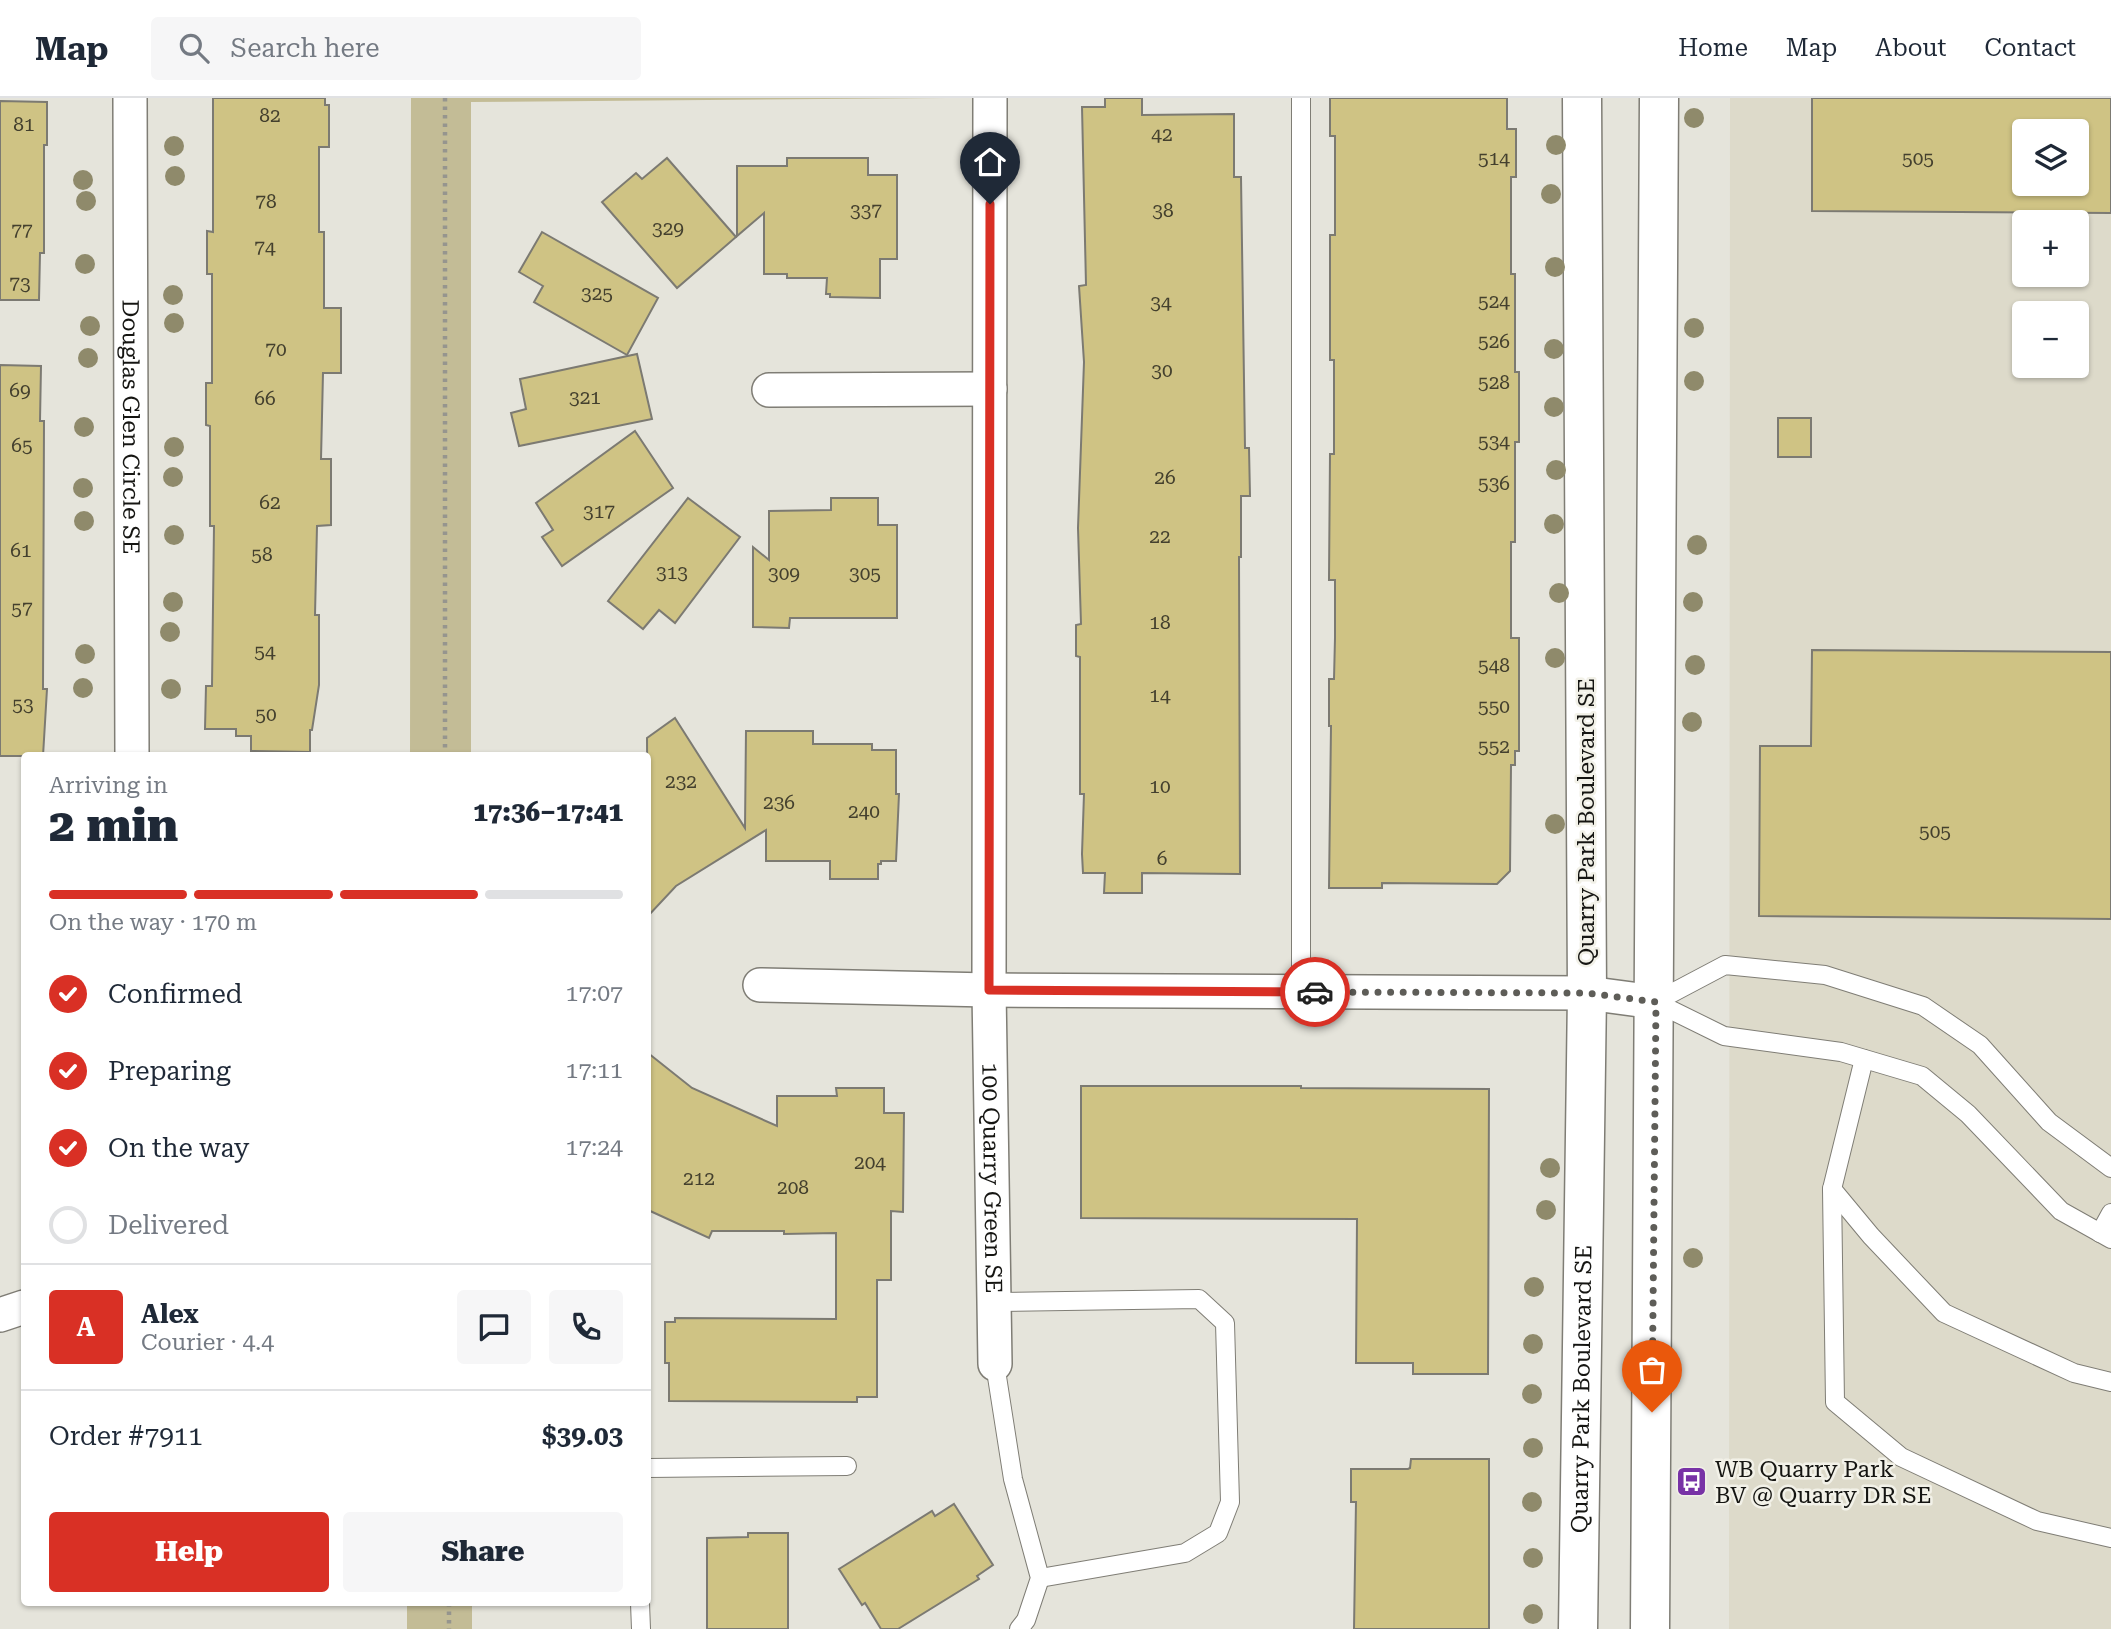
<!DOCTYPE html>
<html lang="en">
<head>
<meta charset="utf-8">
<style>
  :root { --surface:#fff; --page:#f6f6f7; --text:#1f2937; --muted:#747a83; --line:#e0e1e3; --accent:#d93025 }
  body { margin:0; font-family:"Roboto Serif",serif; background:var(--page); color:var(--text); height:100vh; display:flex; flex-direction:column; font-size:26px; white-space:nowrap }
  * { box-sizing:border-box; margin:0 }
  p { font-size:23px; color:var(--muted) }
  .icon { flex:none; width:38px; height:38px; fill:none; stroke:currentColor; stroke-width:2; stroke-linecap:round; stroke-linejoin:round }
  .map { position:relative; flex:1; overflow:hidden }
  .drawer { position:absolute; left:21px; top:654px; width:630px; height:854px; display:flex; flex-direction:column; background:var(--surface); border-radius:7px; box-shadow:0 2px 5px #0004 }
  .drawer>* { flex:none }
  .tools { position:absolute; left:2012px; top:21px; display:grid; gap:14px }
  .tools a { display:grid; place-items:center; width:77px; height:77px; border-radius:7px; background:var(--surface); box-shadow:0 2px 5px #0004; font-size:35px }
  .pin { position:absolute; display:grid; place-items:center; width:60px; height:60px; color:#fff; margin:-72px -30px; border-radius:50% 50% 50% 0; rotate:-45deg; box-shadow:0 0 7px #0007 }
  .pin .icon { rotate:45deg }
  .courier { position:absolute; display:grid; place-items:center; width:70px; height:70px; margin:-35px; border:5px solid #d93025; border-radius:50%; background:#fff; color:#222; box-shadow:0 2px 9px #0007 }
  .overview em { font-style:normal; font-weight:800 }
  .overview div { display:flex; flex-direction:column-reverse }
  .overview { display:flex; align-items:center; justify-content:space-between; height:119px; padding:0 28px }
  h1 { font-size:46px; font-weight:800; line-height:52px }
  .bar { display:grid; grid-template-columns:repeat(4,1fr); gap:10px 7px; align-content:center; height:84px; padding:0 28px }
  .bar i { height:9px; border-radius:5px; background:var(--line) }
  .bar .selected { background:var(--accent) }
  .bar p { grid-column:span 4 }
  .line { display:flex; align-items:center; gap:18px; padding:0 28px; border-top:2px solid var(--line) }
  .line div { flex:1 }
  .round { display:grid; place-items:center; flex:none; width:74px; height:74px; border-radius:7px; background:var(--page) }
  ol { padding:0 28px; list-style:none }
  li { display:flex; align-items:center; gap:21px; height:77px }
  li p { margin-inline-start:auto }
  li .icon { padding:7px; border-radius:50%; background:var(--accent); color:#fff; stroke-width:4 }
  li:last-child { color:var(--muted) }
  li i { width:38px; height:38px; border:4px solid var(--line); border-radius:50% }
  .primary-button { display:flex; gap:14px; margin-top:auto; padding:14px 28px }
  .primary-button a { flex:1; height:80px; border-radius:7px; background:var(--accent); color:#fff; font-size:28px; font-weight:800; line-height:80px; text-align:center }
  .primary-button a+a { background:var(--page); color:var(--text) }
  header { display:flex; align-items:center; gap:42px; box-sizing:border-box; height:98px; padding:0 35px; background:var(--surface); border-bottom:2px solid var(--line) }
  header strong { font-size:33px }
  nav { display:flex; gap:38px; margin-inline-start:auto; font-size:24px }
  .search { width:490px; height:63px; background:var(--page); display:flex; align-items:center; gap:18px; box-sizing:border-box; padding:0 24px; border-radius:7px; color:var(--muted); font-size:26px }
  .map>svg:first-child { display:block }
  .built { fill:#dddaca; fill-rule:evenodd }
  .green { fill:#c3bc96 }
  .building { fill:#cfc384; stroke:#7c7a72; stroke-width:2; fill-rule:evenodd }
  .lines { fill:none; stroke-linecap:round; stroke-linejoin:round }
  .service-casing { stroke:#7f7d75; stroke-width:20 }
  .minor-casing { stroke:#7f7d75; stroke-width:36 }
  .tertiary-casing { stroke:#7f7d75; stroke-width:41 }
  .path { stroke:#96958e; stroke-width:4.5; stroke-dasharray:3.5 5; stroke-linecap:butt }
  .service { stroke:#fff; stroke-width:18 }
  .minor { stroke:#fff; stroke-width:33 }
  .tertiary { stroke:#fff; stroke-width:38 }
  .tree { fill:#8f8a6b }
  .done { stroke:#5e5d58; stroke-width:7; stroke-dasharray:0 12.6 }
  .route { stroke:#d93025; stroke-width:9 }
  .labels { text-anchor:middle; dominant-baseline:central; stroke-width:5; stroke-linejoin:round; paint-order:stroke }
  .number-label { font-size:19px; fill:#44402e }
  .street-label { font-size:23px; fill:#151512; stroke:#f2f1e8 }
  .poi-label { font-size:23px; fill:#151512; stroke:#f2f1e8; text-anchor:start }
</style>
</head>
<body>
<header>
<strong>Map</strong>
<div class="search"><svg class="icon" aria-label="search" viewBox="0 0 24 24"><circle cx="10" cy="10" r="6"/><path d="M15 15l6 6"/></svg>Search here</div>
<nav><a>Home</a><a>Map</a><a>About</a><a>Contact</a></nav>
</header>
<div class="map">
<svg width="2111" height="1531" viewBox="0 0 2111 1531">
  <rect width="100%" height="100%" fill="#e5e4db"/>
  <!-- built -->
  <path class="built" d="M1730 0H2111V1531H1729ZM2025 33H2077V86H2025ZM2025 124H2077V177H2025ZM2025 215H2077V268H2025Z"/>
  <!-- green -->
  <g class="green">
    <polygon points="411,0 946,0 471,4 471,658 410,658"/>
    <rect x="407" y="1505" width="65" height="26"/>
  </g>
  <!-- building -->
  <g class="building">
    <polygon points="213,0 325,0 325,7 329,7 329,49 319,49 319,134 324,134 324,210 341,210 341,275 323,275 321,361 331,361 331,427 317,428 315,517 319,517 319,587 312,632 310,632 310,654 251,653 251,638 236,638 236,631 205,631 206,588 212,588 214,428 210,428 210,328 206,327 206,285 212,285 212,176 207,176 207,133 213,134"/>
    <polygon points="1105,0 1142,0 1142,17 1234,16 1234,79 1241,79 1245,350 1249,350 1250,398 1241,398 1241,459 1239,459 1240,776 1142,775 1142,795 1104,795 1105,775 1083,775 1082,756 1084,696 1080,696 1080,559 1076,558 1076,527 1081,526 1078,430 1084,264 1079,188 1086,187 1082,9 1105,9"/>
    <polygon points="1330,0 1507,0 1507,31 1516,31 1516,79 1511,79 1511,176 1515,176 1515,274 1519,274 1519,344 1515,344 1515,444 1511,444 1511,540 1519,540 1519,653 1515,653 1515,667 1511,667 1510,773 1497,786 1382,785 1382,790 1329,790 1331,628 1329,628 1329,581 1334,581 1335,540 1335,482 1329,482 1330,356 1334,356 1334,262 1330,262 1330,137 1335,137 1335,38 1330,38"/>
    <path d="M1812 0H2111V115L1812 113ZM2025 33H2077V86H2025Z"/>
    <polygon points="0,3 47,4 47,47 44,47 44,155 40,155 39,202 0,202"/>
    <polygon points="667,60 736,139 677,190 602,104 636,75 642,81"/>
    <polygon points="787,60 868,60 868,77 897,77 897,161 880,161 880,200 830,199 830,196 826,196 827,180 787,180 787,176 764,176 764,115 737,138 737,68 787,68"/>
    <polygon points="542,134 658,200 627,257 534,204 543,188 519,174"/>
    <polygon points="637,256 652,321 519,348 511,315 526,311 520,281"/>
    <polygon points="0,267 41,268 40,323 44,323 43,591 47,591 43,658 0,658"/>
    <rect x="1778" y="320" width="33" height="39"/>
    <polygon points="635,333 673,390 562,468 542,439 553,432 536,405"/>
    <polygon points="688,400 740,439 675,525 659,512 643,531 608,503"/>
    <polygon points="831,400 878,400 878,427 897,427 897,520 790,520 789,530 753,529 753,449 769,462 769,413 831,412"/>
    <polygon points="1812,552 2111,554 2111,821 1759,818 1760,648 1811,648"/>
    <polygon points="675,620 745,730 746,633 813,633 813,646 872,646 872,652 896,652 896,696 899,696 896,763 881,763 881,766 878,766 878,781 830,781 830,763 766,763 766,732 676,788 648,818 647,640"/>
    <polygon points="648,955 692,990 777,1028 777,998 837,998 836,990 884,990 884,1015 904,1015 903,1114 891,1113 891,1182 877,1182 877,1299 857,1299 857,1304 669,1303 669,1265 665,1265 665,1224 675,1224 675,1220 836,1221 836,1135 784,1136 784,1133 712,1133 709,1140 648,1112"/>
    <polygon points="1081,988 1301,988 1301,990 1489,991 1488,1276 1413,1276 1413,1265 1356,1265 1357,1121 1081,1120"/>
    <polygon points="1411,1361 1489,1361 1489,1531 1354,1531 1356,1404 1351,1404 1351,1371 1408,1371 1410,1370"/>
    <polygon points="954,1406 993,1467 977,1478 979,1481 898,1531 881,1531 865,1505 862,1507 839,1471 932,1413 935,1418"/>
    <polygon points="748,1435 788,1435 788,1531 707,1531 707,1440 748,1439"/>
  </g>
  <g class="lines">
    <defs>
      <g id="service">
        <polyline points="1301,894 1301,0"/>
        <polyline points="1655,904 1725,867 1825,877 1923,908 1980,947 2049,1024 2111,1070"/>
        <polyline points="1655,904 1724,938 1841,954 1922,978 1968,1016 2061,1113 2111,1141"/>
        <polyline points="1864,961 1832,1091 1835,1304 1901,1359 2037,1423 2111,1440"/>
        <polyline points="1832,1091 1871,1138 1944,1215 2074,1275 2111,1284"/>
        <polyline points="2100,1135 2111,1115"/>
        <polyline points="995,1204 1199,1201 1225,1225 1230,1404 1218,1435 1185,1455 1040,1480"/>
        <polyline points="995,1266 1013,1381 1040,1480 1026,1522 1019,1531"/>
        <polyline points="648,1370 847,1368"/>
        <polyline points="640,1505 641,1531"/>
      </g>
      <g id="minor">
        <path id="s1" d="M130 0 132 658"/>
        <path id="s2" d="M990 0 989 892 995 1266"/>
        <polyline points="769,292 990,291"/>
        <polyline points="760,887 989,892 1587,895 1655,904"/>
        <polyline points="0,1217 24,1209"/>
      </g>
      <g id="tertiary">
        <path id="s3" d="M1578 1531 1587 895 1582 0"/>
        <polyline points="1650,1531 1659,0"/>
      </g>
    </defs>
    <!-- service casing -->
    <use href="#service" class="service-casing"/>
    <!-- minor casing -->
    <use href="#minor" class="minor-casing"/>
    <!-- tertiary casing -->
    <use href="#tertiary" class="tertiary-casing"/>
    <!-- path -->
    <g class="path">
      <polyline points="445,658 445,0"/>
      <polyline points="449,1505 449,1531"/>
    </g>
    <!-- service -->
    <use href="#service" class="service"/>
    <!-- minor -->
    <use href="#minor" class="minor"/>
    <!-- tertiary -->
    <use href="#tertiary" class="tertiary"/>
  </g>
  <!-- trees -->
  <g class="tree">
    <circle cx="1694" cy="20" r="10"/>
    <circle cx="1556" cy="47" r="10"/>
    <circle cx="174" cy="48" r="10"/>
    <circle cx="175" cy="78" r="10"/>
    <circle cx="83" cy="82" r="10"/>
    <circle cx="1551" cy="96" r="10"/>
    <circle cx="86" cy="103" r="10"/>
    <circle cx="85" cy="166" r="10"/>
    <circle cx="1555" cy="169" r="10"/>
    <circle cx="173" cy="197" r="10"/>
    <circle cx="174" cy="225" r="10"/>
    <circle cx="90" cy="228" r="10"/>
    <circle cx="1694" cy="230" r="10"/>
    <circle cx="1554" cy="251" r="10"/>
    <circle cx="88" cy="260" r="10"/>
    <circle cx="1694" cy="283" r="10"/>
    <circle cx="1554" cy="309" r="10"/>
    <circle cx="84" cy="329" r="10"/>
    <circle cx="174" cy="349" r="10"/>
    <circle cx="1556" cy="372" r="10"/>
    <circle cx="173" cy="379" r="10"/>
    <circle cx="83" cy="390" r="10"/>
    <circle cx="84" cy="423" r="10"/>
    <circle cx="1554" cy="426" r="10"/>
    <circle cx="174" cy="437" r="10"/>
    <circle cx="1697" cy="447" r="10"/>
    <circle cx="1559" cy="495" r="10"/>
    <circle cx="173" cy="504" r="10"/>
    <circle cx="1693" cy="504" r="10"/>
    <circle cx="170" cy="534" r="10"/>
    <circle cx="85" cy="556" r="10"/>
    <circle cx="1555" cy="560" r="10"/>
    <circle cx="1695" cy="567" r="10"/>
    <circle cx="83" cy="590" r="10"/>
    <circle cx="171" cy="591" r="10"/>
    <circle cx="1692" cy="624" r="10"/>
    <circle cx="1555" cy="726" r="10"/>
    <circle cx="1550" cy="1070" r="10"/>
    <circle cx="1546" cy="1112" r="10"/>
    <circle cx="1693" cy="1160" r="10"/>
    <circle cx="1534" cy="1189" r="10"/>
    <circle cx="1533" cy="1246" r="10"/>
    <circle cx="1532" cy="1296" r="10"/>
    <circle cx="1533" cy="1350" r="10"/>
    <circle cx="1532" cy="1404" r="10"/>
    <circle cx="1533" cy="1460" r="10"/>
    <circle cx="1533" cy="1516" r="10"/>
  </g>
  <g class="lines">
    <!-- done -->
    <polyline class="done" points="1315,894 1587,895 1656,904 1652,1314"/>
    <!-- route -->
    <polyline class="route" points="990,106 989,892 1315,894"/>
  </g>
  <!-- icons -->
  <defs>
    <symbol id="bus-square" viewBox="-11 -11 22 22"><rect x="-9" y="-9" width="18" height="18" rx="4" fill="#7832a6" stroke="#f2f1e8"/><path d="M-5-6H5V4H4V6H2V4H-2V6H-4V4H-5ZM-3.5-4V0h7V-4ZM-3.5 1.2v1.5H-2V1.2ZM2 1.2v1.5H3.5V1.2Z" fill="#fff"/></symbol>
  </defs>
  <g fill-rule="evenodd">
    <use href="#bus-square" x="1674" y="1366" width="35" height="35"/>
  </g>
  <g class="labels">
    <!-- number labels -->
    <g class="number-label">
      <text x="270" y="17">82</text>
      <text x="24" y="26">81</text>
      <text x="1162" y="36">42</text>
      <text x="1494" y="60">514</text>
      <text x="1918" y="60">505</text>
      <text x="266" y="103">78</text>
      <text x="866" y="112">337</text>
      <text x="1163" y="112">38</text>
      <text x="668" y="130">329</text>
      <text x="22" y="132">77</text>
      <text x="265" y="149">74</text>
      <text x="20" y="185">73</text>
      <text x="597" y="195">325</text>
      <text x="1494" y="203">524</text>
      <text x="1161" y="204">34</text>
      <text x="1494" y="243">526</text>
      <text x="276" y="251">70</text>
      <text x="1162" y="272">30</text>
      <text x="1494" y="284">528</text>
      <text x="20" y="292">69</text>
      <text x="585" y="299">321</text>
      <text x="265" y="300">66</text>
      <text x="1494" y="343">534</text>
      <text x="22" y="347">65</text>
      <text x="1165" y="379">26</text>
      <text x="1494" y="385">536</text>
      <text x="270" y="404">62</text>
      <text x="599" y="413">317</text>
      <text x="1160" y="438">22</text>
      <text x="21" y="452">61</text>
      <text x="262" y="456">58</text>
      <text x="672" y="474">313</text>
      <text x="784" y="475">309</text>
      <text x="865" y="475">305</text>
      <text x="22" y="510">57</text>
      <text x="1160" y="524">18</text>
      <text x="265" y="553">54</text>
      <text x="1494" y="567">548</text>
      <text x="1160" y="597">14</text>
      <text x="23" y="606">53</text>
      <text x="1494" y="608">550</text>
      <text x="266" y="616">50</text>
      <text x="1494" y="648">552</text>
      <text x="681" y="683">232</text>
      <text x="1160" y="688">10</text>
      <text x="779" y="704">236</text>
      <text x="864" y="713">240</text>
      <text x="1935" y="733">505</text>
      <text x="1162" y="760">6</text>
      <text x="870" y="1064">204</text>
      <text x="699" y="1080">212</text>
      <text x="793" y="1089">208</text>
    </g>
    <!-- street labels -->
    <g class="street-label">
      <text stroke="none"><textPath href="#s1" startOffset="329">Douglas Glen Circle SE</textPath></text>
      <text transform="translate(1586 724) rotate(-90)">Quarry Park Boulevard SE</text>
      <text stroke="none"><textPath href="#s2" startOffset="1080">100 Quarry Green SE</textPath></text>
      <text stroke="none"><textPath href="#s3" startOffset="240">Quarry Park Boulevard SE</textPath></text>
    </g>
    <!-- poi labels -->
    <g class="poi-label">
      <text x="1715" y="1371">WB Quarry Park<tspan x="1715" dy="26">BV @ Quarry DR SE</tspan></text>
    </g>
  </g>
</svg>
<div class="tools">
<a><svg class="icon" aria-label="layers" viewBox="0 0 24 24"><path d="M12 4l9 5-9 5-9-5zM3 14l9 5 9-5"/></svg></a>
<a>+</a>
<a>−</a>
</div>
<div class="pin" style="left:1652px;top:1314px;background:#ea580c"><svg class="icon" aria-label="bag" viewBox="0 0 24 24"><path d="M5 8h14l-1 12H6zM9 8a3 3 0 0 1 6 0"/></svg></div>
<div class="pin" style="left:990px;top:106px;background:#1f2937"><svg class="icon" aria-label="home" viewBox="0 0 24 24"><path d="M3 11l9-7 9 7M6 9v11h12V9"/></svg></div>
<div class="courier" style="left:1315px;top:894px"><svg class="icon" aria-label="car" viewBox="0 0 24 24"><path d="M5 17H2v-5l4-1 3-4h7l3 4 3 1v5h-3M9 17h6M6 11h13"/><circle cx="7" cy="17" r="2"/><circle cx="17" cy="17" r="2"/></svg></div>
<section class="drawer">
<div class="overview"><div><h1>2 min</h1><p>Arriving in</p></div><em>17:36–17:41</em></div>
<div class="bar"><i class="selected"></i><i class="selected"></i><i class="selected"></i><i></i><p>On the way · 170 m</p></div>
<ol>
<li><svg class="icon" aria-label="check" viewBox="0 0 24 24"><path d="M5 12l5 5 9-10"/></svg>Confirmed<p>17:07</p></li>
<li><svg class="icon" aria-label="check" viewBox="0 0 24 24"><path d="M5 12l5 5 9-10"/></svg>Preparing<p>17:11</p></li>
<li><svg class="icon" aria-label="check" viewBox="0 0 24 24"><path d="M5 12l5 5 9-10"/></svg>On the way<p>17:24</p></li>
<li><i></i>Delivered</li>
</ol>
<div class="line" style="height:126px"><b class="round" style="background:var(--accent);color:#fff">A</b><div><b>Alex</b><p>Courier · 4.4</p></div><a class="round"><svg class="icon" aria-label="chat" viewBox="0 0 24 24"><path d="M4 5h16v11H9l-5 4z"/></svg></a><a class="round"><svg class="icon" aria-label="phone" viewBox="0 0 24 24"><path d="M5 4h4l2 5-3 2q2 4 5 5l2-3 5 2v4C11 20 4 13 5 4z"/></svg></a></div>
<div class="line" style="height:91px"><div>Order #7911</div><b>$39.03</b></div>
<div class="primary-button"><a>Help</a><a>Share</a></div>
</section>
</div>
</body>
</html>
